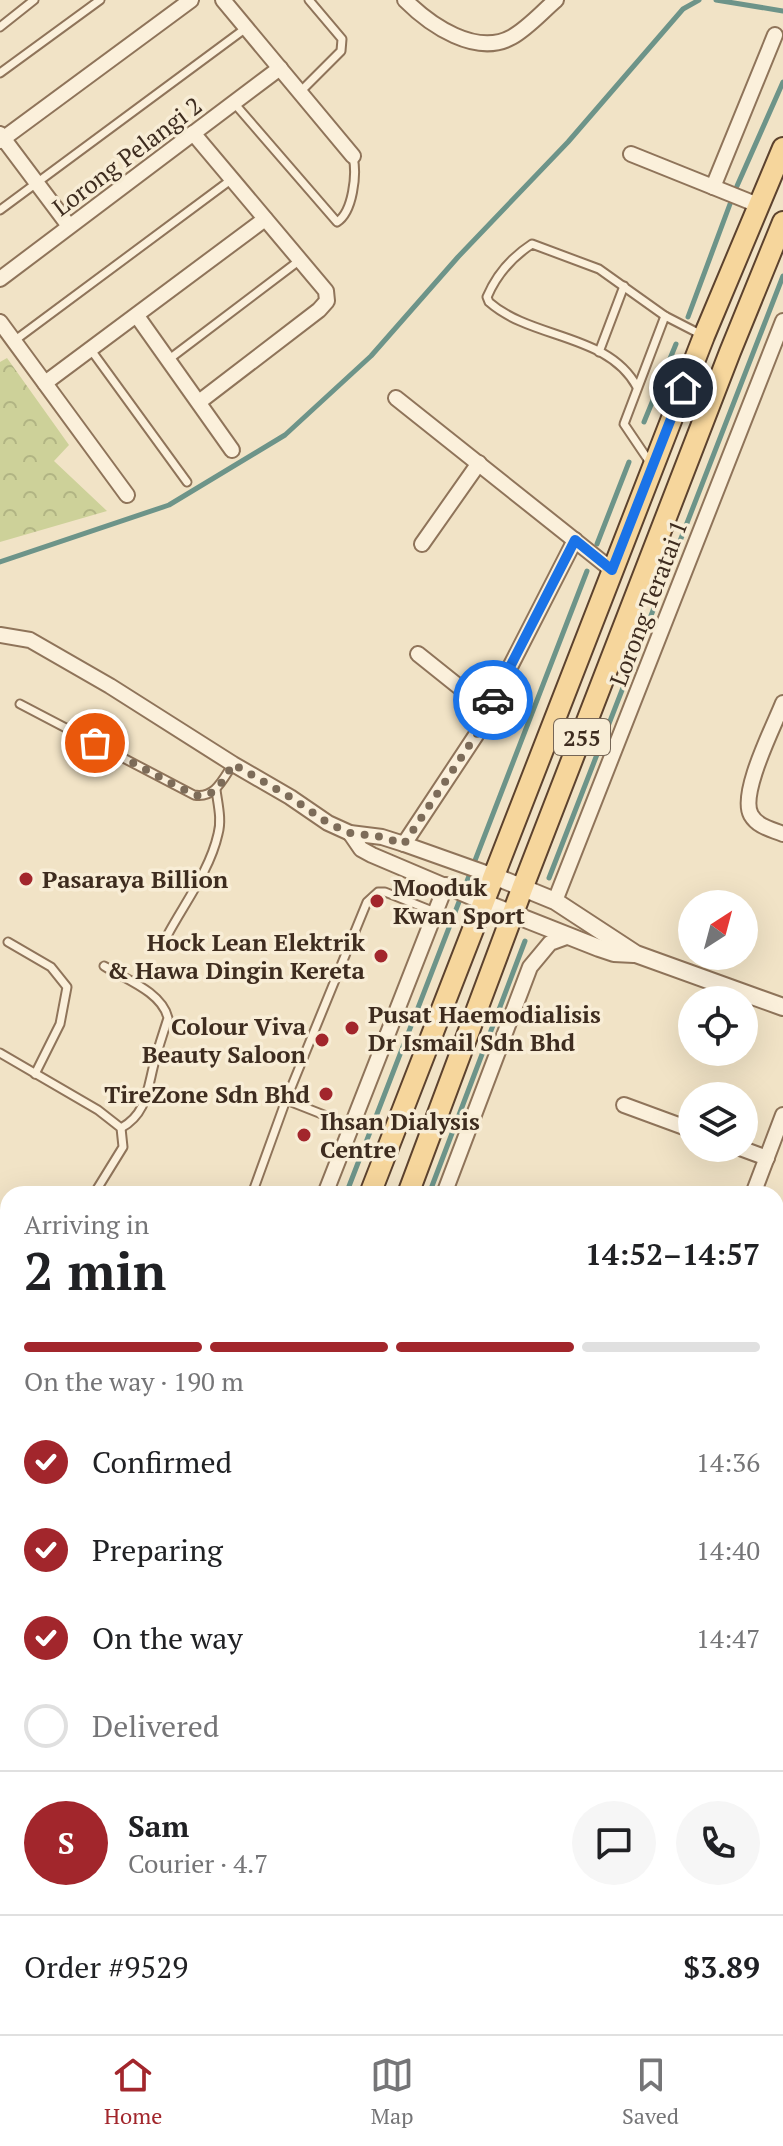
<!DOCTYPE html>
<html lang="en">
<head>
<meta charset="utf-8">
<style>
  :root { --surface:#fff; --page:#f6f6f6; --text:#202124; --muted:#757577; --line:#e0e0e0; --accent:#a2262c }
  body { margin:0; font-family:"PT Serif",serif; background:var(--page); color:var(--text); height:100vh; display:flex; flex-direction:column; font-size:30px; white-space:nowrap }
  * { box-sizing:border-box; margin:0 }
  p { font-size:26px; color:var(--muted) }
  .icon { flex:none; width:44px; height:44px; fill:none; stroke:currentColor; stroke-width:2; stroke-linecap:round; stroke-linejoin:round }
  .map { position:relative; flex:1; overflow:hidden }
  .sheet { position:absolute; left:0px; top:1186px; width:784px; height:848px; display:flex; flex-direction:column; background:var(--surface); border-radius:24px 24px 0 0; box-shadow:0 8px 32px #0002 }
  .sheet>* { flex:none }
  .needle { width:52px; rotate:36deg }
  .fabs { position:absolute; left:678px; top:890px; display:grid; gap:16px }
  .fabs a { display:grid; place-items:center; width:80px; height:80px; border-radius:50%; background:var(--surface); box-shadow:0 8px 32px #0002; font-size:40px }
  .pin { position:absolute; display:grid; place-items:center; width:68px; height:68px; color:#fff; margin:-34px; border:4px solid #fff; border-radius:50%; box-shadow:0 2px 8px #0007 }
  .courier { position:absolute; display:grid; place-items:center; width:80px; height:80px; margin:-40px; border:6px solid #1a73e8; border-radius:50%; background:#fff; color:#222; box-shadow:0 2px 10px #0007 }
  .head em { font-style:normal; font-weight:700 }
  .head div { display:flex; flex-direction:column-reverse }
  .head { display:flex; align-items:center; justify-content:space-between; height:136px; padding:0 24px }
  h1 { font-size:52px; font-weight:700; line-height:60px }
  .bar { display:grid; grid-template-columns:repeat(4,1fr); gap:12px 8px; align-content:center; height:96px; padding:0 24px }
  .bar i { height:10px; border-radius:6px; background:var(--line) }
  .bar .on { background:var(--accent) }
  .bar p { grid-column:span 4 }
  .line { display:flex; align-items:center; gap:20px; padding:0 24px; border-top:2px solid var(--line) }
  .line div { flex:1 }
  .round { display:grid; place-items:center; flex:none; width:84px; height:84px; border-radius:42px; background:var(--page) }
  ol { padding:0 24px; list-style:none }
  li { display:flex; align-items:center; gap:24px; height:88px }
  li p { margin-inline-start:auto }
  li .icon { padding:8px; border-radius:50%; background:var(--accent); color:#fff; stroke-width:4 }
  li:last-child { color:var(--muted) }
  li i { width:44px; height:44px; border:4px solid var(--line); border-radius:50% }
  .dock { display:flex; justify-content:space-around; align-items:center; height:112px; border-top:2px solid var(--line); background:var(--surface); font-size:22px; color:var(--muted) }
  .dock a { display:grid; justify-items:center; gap:4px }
  .dock .on { color:var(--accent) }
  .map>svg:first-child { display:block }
  .farmland { fill:url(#farmland-furrows) }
  .park { fill:url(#park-crowns) }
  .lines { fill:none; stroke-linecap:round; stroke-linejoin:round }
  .stream { stroke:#6d9489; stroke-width:5 }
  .service-casing { stroke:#8f745a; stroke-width:11 }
  .minor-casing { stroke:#8f745a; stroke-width:18 }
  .tertiary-casing { stroke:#8f745a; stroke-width:20 }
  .primary-casing { stroke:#5c422e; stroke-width:24 }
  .service { stroke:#fbf0db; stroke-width:7 }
  .minor { stroke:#fbf0db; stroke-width:14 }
  .tertiary { stroke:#fbf0db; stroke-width:16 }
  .primary { stroke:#f6d69c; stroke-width:20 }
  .done { stroke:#7d6c59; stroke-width:8; stroke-dasharray:0 14.4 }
  .route { stroke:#1a73e8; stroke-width:10 }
  .poi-dot { fill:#a2262c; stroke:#f8edd6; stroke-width:3 }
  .labels { text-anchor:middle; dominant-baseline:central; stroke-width:7; stroke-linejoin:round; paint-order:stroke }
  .shield { fill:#f8edd6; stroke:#766656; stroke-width:2 }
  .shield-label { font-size:22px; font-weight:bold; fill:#3e2c1f }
  .street-label { font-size:24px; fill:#3e2c1f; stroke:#f8edd6 }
  .poi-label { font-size:24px; font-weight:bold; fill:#3e2c1f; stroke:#f8edd6; text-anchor:start }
</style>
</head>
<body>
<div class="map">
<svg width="783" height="2034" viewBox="0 0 783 2034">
  <defs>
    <pattern id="farmland-furrows" width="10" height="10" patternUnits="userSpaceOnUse" patternTransform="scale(2)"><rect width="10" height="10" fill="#e8ddb3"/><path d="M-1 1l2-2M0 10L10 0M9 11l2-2" fill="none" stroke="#c8be9a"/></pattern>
    <pattern id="park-crowns" width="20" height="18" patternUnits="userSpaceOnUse" patternTransform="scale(2)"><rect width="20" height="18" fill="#cdd199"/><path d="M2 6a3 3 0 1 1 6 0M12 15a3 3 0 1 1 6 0" fill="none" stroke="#b1b483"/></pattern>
  </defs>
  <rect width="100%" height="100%" fill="#f1e3c6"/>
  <!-- farmland -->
  <polygon class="farmland" points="0,1252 8,1257 8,1339 0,1350"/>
  <!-- park -->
  <g class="park">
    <polygon points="7,358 69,445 54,461 107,511 0,542 0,362"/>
    <polygon points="783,1572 783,1749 776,1746 776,1584"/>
    <polygon points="651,2026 723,2026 718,2034 663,2034"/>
  </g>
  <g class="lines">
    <!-- stream -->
    <g class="stream">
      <polyline points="716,0 783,11"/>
      <polyline points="737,186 783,82"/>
      <polyline points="688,317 730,204"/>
      <polyline points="644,422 676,344"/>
      <polyline points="597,544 629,462"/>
      <polyline points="0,562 169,505 285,435 371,356 458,257 568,142 683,9 699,0"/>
      <polyline points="549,878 783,276"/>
      <polyline points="346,1194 587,571"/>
      <polyline points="429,1194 525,941"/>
      <polyline points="30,2034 34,2026"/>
    </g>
    <defs>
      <g id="service">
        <polyline points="0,27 34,0"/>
        <polyline points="0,73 100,0"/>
        <polyline points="300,92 341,51 342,39 309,0"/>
        <path d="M234 103 337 222C353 212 357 174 353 157"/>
        <polyline points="0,210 246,28"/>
        <polyline points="14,341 232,179"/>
        <polyline points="91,350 187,482"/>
        <polyline points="599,352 624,286"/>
        <polyline points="168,360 300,260"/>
        <path d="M637 387C608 333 532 340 489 302L487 297C496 276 512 257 532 244L599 269 665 316 702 335"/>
        <polyline points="651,464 624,424 665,316"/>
        <path d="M20 704 194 795C215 799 223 779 233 764"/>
        <path d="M167 936C184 904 210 870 218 834 222 820 218 805 216 790"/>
        <polyline points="8,942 51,967 67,987 60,1024 35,1074"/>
        <path d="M104 966C125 979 162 992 168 1018 163 1034 157 1051 153 1068 147 1093 145 1115 121 1128"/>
        <polyline points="0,1053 98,1110 121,1128 123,1147 94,1194"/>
        <polyline points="286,1100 352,1126"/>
        <polyline points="252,1194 286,1100 367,902 378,892 385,892 435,912"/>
        <polyline points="776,1352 783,1334"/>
        <polyline points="776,1479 783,1482"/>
        <polyline points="0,1586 8,1591"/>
        <polyline points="0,1736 8,1702"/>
        <polyline points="776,1834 783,1837"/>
      </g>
      <g id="minor">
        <polyline points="223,0 353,156"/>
        <path d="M405 0C430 25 476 57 512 37 528 28 542 12 556 0"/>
        <polyline points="193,133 326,291 327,301 319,310 199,402"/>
        <polyline points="0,134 69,226"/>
        <polyline points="0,141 191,0"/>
        <polyline points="631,154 758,205"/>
        <polyline points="713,187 775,35"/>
        <polyline points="0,279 280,68"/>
        <polyline points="137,316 232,450"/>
        <polyline points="0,322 127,495"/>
        <polyline points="45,383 265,219"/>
        <polyline points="396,398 612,570"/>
        <polyline points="422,544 479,463"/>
        <polyline points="0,635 30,640 110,686 233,764 290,797 328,823 350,833 382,837 404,844 494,876"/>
        <path d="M783 703C774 726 739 794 751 815 758 827 771 829 783 834"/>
        <polyline points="488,710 575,540"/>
        <polyline points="350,833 361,849 372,855 485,903"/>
        <polyline points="404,844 486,720 488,710 418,654"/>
        <polyline points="555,901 783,321"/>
        <polyline points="624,1105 692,1130"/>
        <polyline points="740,1148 767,1158"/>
        <polyline points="325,1194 446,885"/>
        <polyline points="444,1194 530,967 550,943 569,936"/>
        <polyline points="753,1194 783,1115"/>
        <polyline points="776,1220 783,1223"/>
        <polyline points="776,1395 783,1398"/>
        <polyline points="0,1430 8,1420"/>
        <polyline points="0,1497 8,1503"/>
        <polyline points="776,1546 783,1549"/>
        <polyline points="0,1673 7,1685"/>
        <polyline points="776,1759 783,1762"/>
        <polyline points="776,1907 783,1910"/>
        <polyline points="0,1997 8,2000"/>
        <polyline points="360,2026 374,2034"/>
        <polyline points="644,2026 656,2034"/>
        <polyline points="318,2034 324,2026"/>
        <polyline points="419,2034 423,2026"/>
        <polyline points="589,2034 592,2026"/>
      </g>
      <g id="tertiary">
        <polyline points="494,876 555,901 636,954 783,1007"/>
        <polyline points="485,903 599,948 614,953 634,954"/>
        <polyline points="0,1221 8,1226"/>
      </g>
      <g id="primary">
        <polyline points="370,1194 704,336 783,148"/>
        <polyline points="408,1194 522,889 730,352 783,222"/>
        <polyline points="51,2034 55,2026"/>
        <polyline points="82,2034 85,2026"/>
      </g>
    </defs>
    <!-- service casing -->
    <use href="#service" class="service-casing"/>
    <!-- minor casing -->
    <use href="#minor" class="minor-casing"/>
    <!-- tertiary casing -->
    <use href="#tertiary" class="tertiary-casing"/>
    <!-- primary casing -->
    <use href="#primary" class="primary-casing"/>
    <!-- service -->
    <use href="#service" class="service"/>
    <!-- minor -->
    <use href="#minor" class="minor"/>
    <!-- tertiary -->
    <use href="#tertiary" class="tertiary"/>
    <!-- primary -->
    <use href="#primary" class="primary"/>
  </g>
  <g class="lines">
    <!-- done -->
    <path class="done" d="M95 743 194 795C215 800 223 780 233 764L290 797 328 823 350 833 382 837 404 844 486 720 493 700"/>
    <!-- route -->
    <polyline class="route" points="493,700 575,540 612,570 683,388"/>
  </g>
  <!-- markers -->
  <g class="poi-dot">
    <circle cx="26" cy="879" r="8"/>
    <circle cx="377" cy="901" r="8"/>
    <circle cx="381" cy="956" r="8"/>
    <circle cx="352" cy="1028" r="8"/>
    <circle cx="322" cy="1040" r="8"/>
    <circle cx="326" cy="1094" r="8"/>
    <circle cx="304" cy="1135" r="8"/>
  </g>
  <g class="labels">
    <!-- shield labels -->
    <rect class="shield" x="554" y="719" width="56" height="36" rx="6"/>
    <g class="shield-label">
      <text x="582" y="737">255</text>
    </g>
    <!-- street labels -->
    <g class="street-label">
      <text transform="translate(127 156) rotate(-37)">Lorong Pelangi 2</text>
      <text transform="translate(648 603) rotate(-69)">Lorong Teratai 1</text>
    </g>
    <!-- poi labels -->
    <g class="poi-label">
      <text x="42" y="879">Pasaraya Billion</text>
      <text x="393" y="887">Mooduk<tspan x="393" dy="28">Kwan Sport</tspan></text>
      <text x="365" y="942" text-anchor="end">Hock Lean Elektrik<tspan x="365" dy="28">&amp; Hawa Dingin Kereta</tspan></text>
      <text x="368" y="1014">Pusat Haemodialisis<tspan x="368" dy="28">Dr Ismail Sdn Bhd</tspan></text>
      <text x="306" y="1026" text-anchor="end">Colour Viva<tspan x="306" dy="28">Beauty Saloon</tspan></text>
      <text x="310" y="1094" text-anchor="end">TireZone Sdn Bhd</text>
      <text x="320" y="1121">Ihsan Dialysis<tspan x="320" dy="28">Centre</tspan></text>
    </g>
  </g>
</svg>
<div class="fabs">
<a><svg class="needle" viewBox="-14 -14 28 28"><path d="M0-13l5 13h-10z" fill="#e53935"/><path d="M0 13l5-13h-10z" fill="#757577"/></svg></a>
<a><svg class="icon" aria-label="locate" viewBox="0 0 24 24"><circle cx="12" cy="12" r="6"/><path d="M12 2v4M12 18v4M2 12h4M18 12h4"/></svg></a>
<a><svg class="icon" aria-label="layers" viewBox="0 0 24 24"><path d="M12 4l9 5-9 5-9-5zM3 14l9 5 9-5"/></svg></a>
</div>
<div class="pin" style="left:95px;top:743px;background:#ea580c"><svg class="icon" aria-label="bag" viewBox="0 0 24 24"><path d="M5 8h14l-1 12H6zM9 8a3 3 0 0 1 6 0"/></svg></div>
<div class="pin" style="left:683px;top:388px;background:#1f2937"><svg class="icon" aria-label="home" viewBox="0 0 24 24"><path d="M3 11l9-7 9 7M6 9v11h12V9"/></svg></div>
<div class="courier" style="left:493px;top:700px"><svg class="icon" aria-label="car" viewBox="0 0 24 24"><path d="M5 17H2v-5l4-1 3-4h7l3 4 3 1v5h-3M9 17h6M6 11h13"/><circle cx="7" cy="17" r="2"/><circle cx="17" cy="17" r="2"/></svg></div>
<section class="sheet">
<div class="head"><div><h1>2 min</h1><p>Arriving in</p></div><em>14:52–14:57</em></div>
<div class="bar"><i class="on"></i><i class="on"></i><i class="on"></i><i></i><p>On the way · 190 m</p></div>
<ol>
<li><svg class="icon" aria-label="check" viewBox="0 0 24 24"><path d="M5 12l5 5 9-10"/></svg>Confirmed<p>14:36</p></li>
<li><svg class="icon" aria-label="check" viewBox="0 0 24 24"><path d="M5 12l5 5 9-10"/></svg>Preparing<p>14:40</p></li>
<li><svg class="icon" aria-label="check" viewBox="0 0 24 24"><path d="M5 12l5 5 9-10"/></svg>On the way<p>14:47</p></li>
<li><i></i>Delivered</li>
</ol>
<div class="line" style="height:144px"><b class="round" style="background:var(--accent);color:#fff">S</b><div><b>Sam</b><p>Courier · 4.7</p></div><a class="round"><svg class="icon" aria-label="chat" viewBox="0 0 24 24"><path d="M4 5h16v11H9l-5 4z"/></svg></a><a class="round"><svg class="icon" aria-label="phone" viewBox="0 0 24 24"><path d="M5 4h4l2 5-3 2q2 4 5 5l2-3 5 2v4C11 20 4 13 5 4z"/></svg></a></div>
<div class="line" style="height:104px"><div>Order #9529</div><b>$3.89</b></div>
</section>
</div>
<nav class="dock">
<a class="on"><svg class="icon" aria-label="home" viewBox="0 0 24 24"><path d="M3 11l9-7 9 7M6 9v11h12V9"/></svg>Home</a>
<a><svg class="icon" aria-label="map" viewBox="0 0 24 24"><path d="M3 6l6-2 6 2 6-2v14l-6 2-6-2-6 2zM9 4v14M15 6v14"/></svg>Map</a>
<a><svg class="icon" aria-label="saved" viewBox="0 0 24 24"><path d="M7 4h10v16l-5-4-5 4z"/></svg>Saved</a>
</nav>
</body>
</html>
